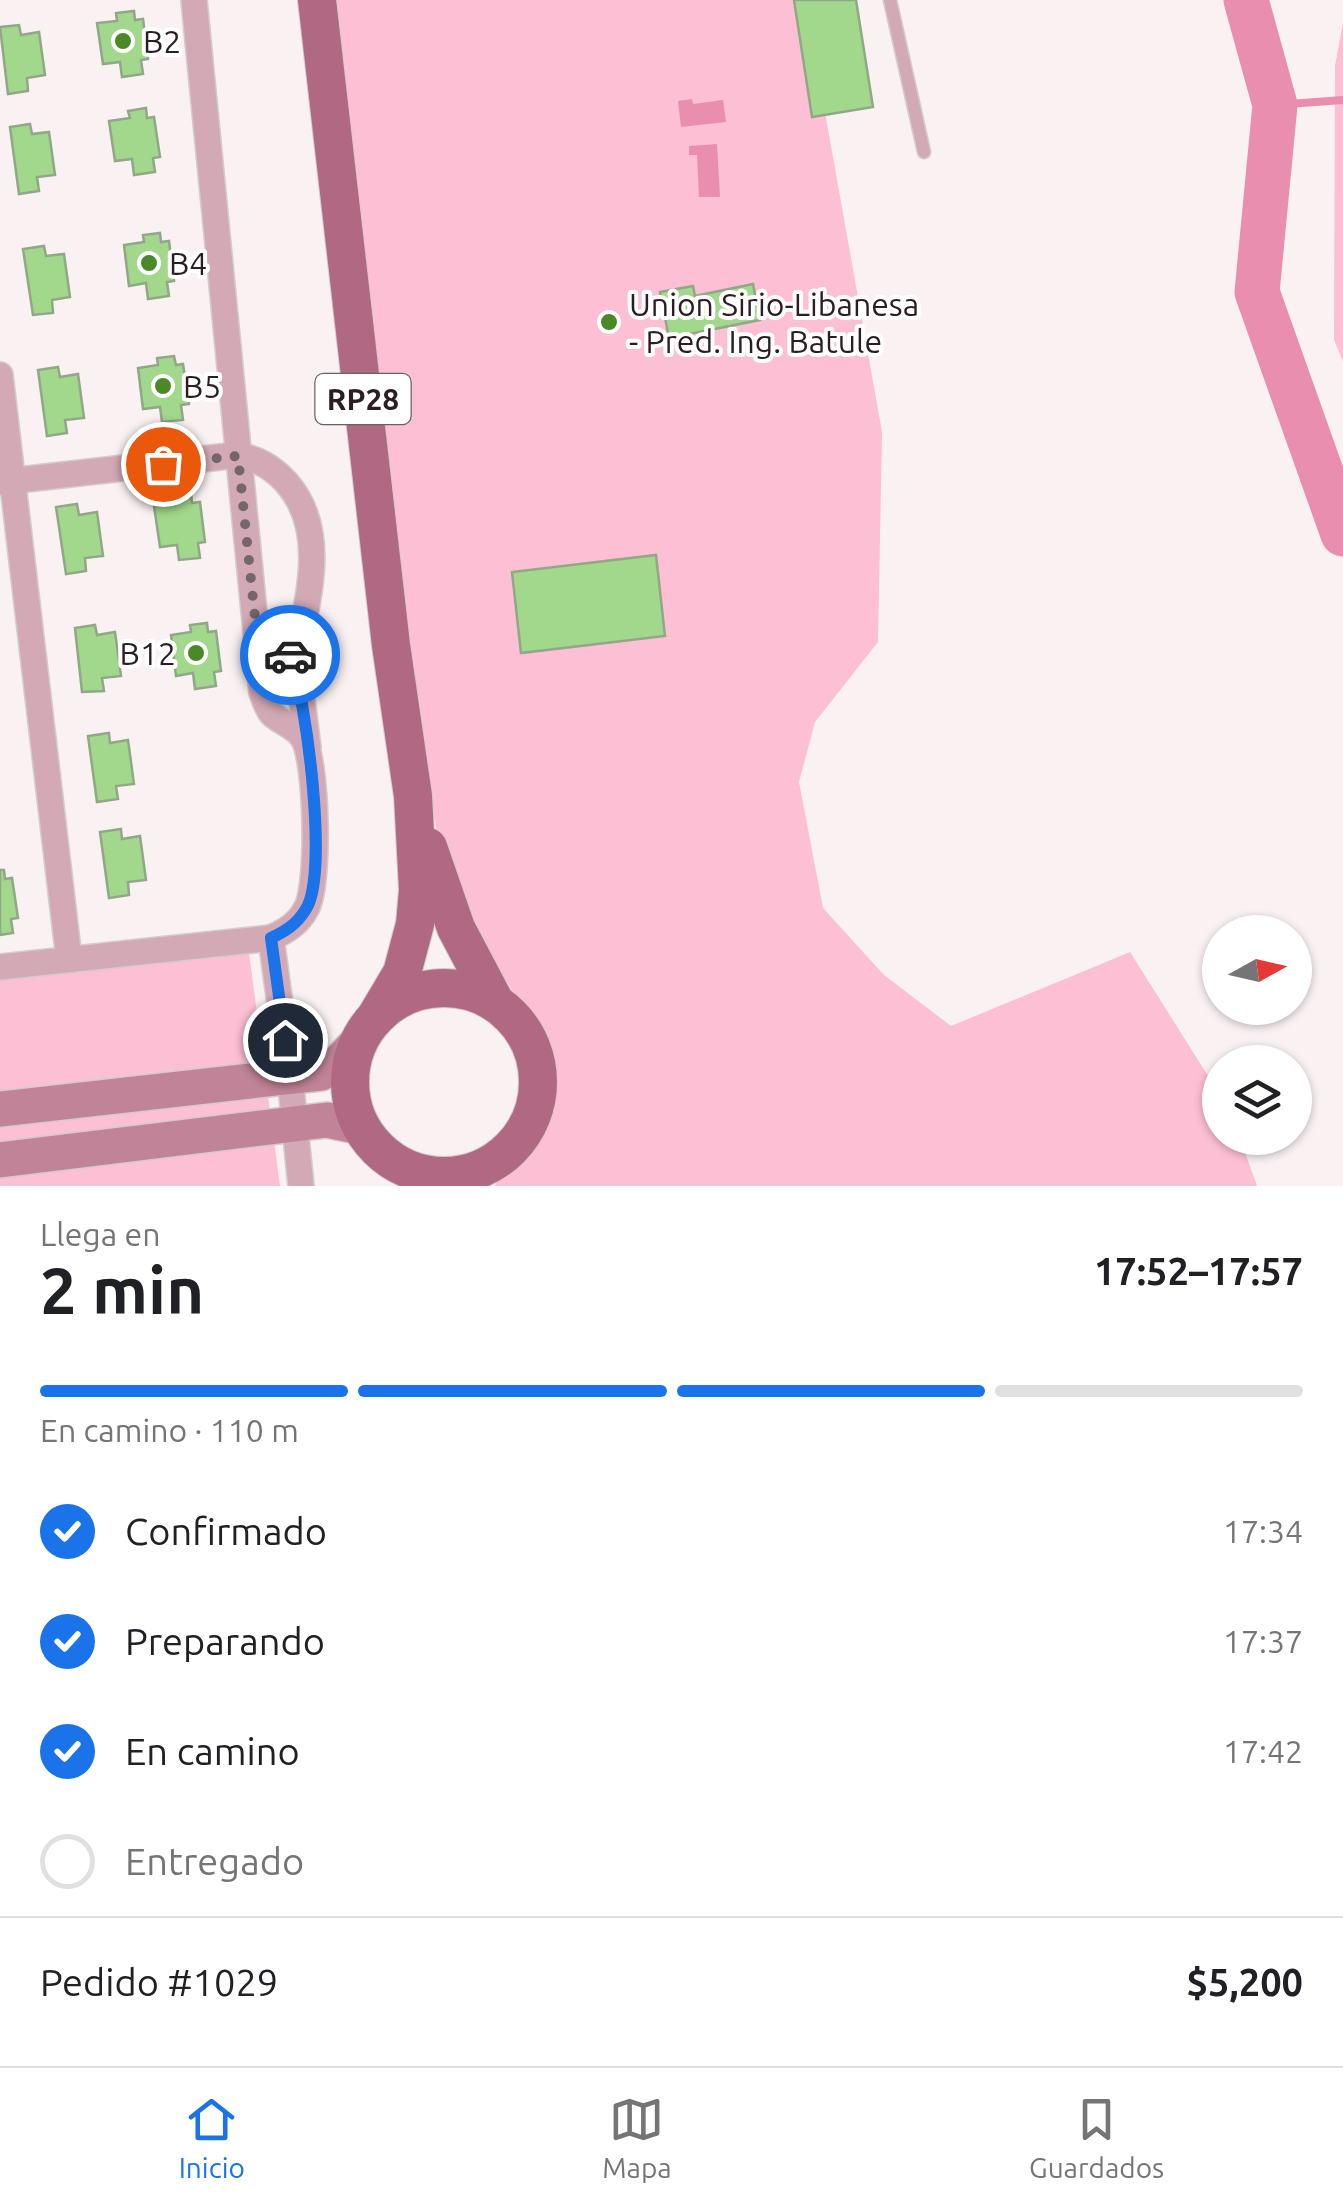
<!DOCTYPE html>
<html lang="es">
<head>
<meta charset="utf-8">
<style>
  :root { --surface:#fff; --page:#f6f6f6; --text:#202124; --muted:#757577; --line:#e0e0e0; --accent:#1a73e8 }
  body { margin:0; font-family:Ubuntu,sans-serif; background:var(--page); color:var(--text); height:100vh; display:flex; flex-direction:column; font-size:38px; white-space:nowrap }
  * { box-sizing:border-box; margin:0 }
  p { font-size:32px; color:var(--muted) }
  .icon { flex:none; width:55px; height:55px; fill:none; stroke:currentColor; stroke-width:2; stroke-linecap:round; stroke-linejoin:round }
  .map { position:relative; height:1186px; overflow:hidden }
  .details { display:flex; flex-direction:column; background:var(--surface); flex:1 }
  .details>* { flex:none }
  .needle { width:65px; rotate:82deg }
  .fabs { position:absolute; left:1202px; top:915px; display:grid; gap:20px }
  .fabs a { display:grid; place-items:center; width:110px; height:110px; border-radius:50%; background:var(--surface); box-shadow:0 2px 8px #0004; font-size:50px }
  .pin { position:absolute; display:grid; place-items:center; width:85px; height:85px; color:#fff; margin:-42px; border:5px solid #fff; border-radius:50%; box-shadow:0 2px 10px #0007 }
  .courier { position:absolute; display:grid; place-items:center; width:100px; height:100px; margin:-50px; border:8px solid #1a73e8; border-radius:50%; background:#fff; color:#222; box-shadow:0 2px 12px #0007 }
  .overview em { font-style:normal; font-weight:700 }
  .overview div { display:flex; flex-direction:column-reverse }
  .overview { display:flex; align-items:center; justify-content:space-between; height:170px; padding:0 40px }
  h1 { font-size:65px; font-weight:700; line-height:75px }
  .bar { display:grid; grid-template-columns:repeat(4,1fr); gap:15px 10px; align-content:center; height:120px; padding:0 40px }
  .bar i { height:12px; border-radius:8px; background:var(--line) }
  .bar .active { background:var(--accent) }
  .bar p { grid-column:span 4 }
  .line { display:flex; align-items:center; gap:25px; padding:0 40px; border-top:2px solid var(--line) }
  .line div { flex:1 }
  ol { padding:0 40px; list-style:none }
  li { display:flex; align-items:center; gap:30px; height:110px }
  li p { margin-inline-start:auto }
  li .icon { padding:10px; border-radius:50%; background:var(--accent); color:#fff; stroke-width:4 }
  li:last-child { color:var(--muted) }
  li i { width:55px; height:55px; border:5px solid var(--line); border-radius:50% }
  .dock { display:flex; justify-content:space-around; align-items:center; height:140px; border-top:2px solid var(--line); background:var(--surface); font-size:28px; color:var(--muted) }
  .dock a { display:grid; justify-items:center; gap:5px }
  .dock .active { color:var(--accent) }
  .map>svg:first-child { display:block }
  .green { fill:#fcbfd4 }
  .water { fill:#e98eaf }
  .lines { fill:none; stroke-linecap:round; stroke-linejoin:round }
  .stream { stroke:#e98eaf; stroke-width:8 }
  .river { stroke:#e98eaf; stroke-width:45 }
  .building { fill:#a2d88b; stroke:#91a788; stroke-width:2.5 }
  .service-casing { stroke:#d5cbcd; stroke-width:15 }
  .minor-casing { stroke:#d5cbcd; stroke-width:28 }
  .secondary-casing { stroke:#d5cbcd; stroke-width:38 }
  .primary-casing { stroke:#d5cbcd; stroke-width:40 }
  .service { stroke:#d3a9b6; stroke-width:12 }
  .minor { stroke:#d3a9b6; stroke-width:25 }
  .secondary { stroke:#c08398; stroke-width:35 }
  .primary { stroke:#b16883; stroke-width:38 }
  .done { stroke:#73676b; stroke-width:10; stroke-dasharray:0 18 }
  .route { stroke:#1a73e8; stroke-width:12 }
  .poi-dot { fill:#4a8828; stroke:#fff; stroke-width:4 }
  .labels { text-anchor:middle; dominant-baseline:central; stroke-width:8; stroke-linejoin:round; paint-order:stroke }
  .shield { fill:#fff; stroke:#6b6164; stroke-width:2.5 }
  .shield-label { font-size:30px; font-weight:bold; fill:#2b1d22 }
  .poi-label { font-size:32px; fill:#2b1d22; stroke:#fff; text-anchor:start }
</style>
</head>
<body>
<div class="map">
<svg width="1343" height="1186" viewBox="0 0 1343 1186">
  <rect width="100%" height="100%" fill="#faf1f3"/>
  <!-- green -->
  <g class="green">
    <polygon points="336,0 805,0 882,432 878,642 815,722 799,782 823,908 884,975 951,1026 1130,952 1220,1095 1220,1138 1240,1138 1257,1186 495,1186 501,1173 520,1154 545,1113 551,1070 539,1032 480,940 458,900 436,827 409,674"/>
    <polygon points="1343,23 1343,361 1334,340 1335,66"/>
    <polygon points="249,953 280,1186 0,1186 0,980"/>
  </g>
  <!-- water -->
  <g class="water">
    <polygon points="692,99 693,104 723,100 726,122 681,127 678,101"/>
    <polygon points="717,144 720,197 699,197 697,155 689,155 689,146"/>
  </g>
  <g class="lines">
    <!-- stream -->
    <polyline class="stream" points="1275,105 1343,100"/>
    <!-- river -->
    <polyline class="river" points="1246,0 1275,105 1257,292 1343,534"/>
  </g>
  <!-- building -->
  <g class="building">
    <polygon points="794,0 856,0 873,107 812,117"/>
    <polygon points="134,11 135,20 143,19 148,59 141,60 143,74 122,77 120,62 103,64 97,23 117,21 116,13"/>
    <polygon points="19,25 21,35 39,32 45,75 27,78 28,91 8,94 0,27"/>
    <polygon points="146,108 147,118 154,117 160,157 153,158 155,172 134,175 132,159 115,161 109,121 130,118 128,111"/>
    <polygon points="30,124 32,134 49,132 55,175 37,177 39,191 19,194 10,127"/>
    <polygon points="160,233 161,242 169,241 174,281 167,282 169,296 148,299 146,283 129,286 124,245 144,242 143,235"/>
    <polygon points="44,246 46,256 64,254 70,297 52,300 53,313 33,315 23,249"/>
    <polygon points="753,284 760,320 669,338 660,292 693,286 695,296"/>
    <polygon points="174,356 176,365 183,364 189,404 181,405 183,420 162,422 160,407 143,409 138,368 158,365 157,358"/>
    <polygon points="58,367 60,377 78,374 84,418 65,420 67,433 47,436 38,370"/>
    <polygon points="191,494 192,503 200,502 205,542 198,543 200,558 179,560 177,545 160,547 154,506 174,504 174,496"/>
    <polygon points="77,504 79,515 97,512 103,556 85,558 86,571 66,574 56,507"/>
    <polygon points="656,555 665,636 521,653 512,572"/>
    <polygon points="207,623 208,632 216,631 221,671 214,672 216,686 195,689 193,673 176,676 171,635 191,632 190,625"/>
    <polygon points="95,625 97,635 115,632 121,676 102,678 104,691 82,692 75,628"/>
    <polygon points="109,733 110,743 128,740 134,784 116,786 118,799 97,802 88,736"/>
    <polygon points="121,829 122,839 140,836 146,880 128,882 129,895 109,898 100,832"/>
    <polygon points="0,870 4,870 5,879 12,878 18,918 11,919 13,933 0,935"/>
  </g>
  <g class="lines">
    <defs>
      <polyline id="service" points="890,0 924,152"/>
      <g id="minor">
        <path d="M194 0 262 693C265 700 267 709 272 714 282 723 296 727 303 738 317 760 320 886 306 909 298 924 286 931 271 938L290 1077 301 1186"/>
        <polyline points="0,375 69,959"/>
        <path d="M0 482 238 455C258 459 272 467 286 482 331 532 306 606 294 665"/>
        <path d="M256 628C268 634 281 639 289 651 301 672 304 722 308 747"/>
        <polyline points="0,967 271,938"/>
      </g>
      <g id="secondary">
        <polyline points="0,1109 321,1073 339,1062 358,1042"/>
        <polyline points="0,1160 327,1120 361,1127"/>
      </g>
      <g id="primary">
        <polyline points="317,0 391,645 413,796 418,890 415,924 402,973 377,1015"/>
        <polyline points="428,847 456,928 495,1002"/>
        <circle cx="444" cy="1082" r="94"/>
      </g>
    </defs>
    <!-- service casing -->
    <use href="#service" class="service-casing"/>
    <!-- minor casing -->
    <use href="#minor" class="minor-casing"/>
    <!-- secondary casing -->
    <use href="#secondary" class="secondary-casing"/>
    <!-- primary casing -->
    <use href="#primary" class="primary-casing"/>
    <!-- service -->
    <use href="#service" class="service"/>
    <!-- minor -->
    <use href="#minor" class="minor"/>
    <!-- secondary -->
    <use href="#secondary" class="secondary"/>
    <!-- primary -->
    <use href="#primary" class="primary"/>
  </g>
  <g class="lines">
    <!-- done -->
    <polyline class="done" points="163,464 238,456 256,628 279,640 290,655"/>
    <!-- route -->
    <path class="route" d="M285 1040 271 938C286 931 297 924 306 909 329 872 306 697 290 655"/>
  </g>
  <!-- markers -->
  <g class="poi-dot">
    <circle cx="123" cy="41" r="10"/>
    <circle cx="149" cy="263" r="10"/>
    <circle cx="609" cy="322" r="10"/>
    <circle cx="163" cy="386" r="10"/>
    <circle cx="196" cy="653" r="10"/>
  </g>
  <g class="labels">
    <!-- shield labels -->
    <rect class="shield" x="315.5" y="374" width="95" height="50" rx="8"/>
    <g class="shield-label">
      <text x="363" y="399">RP28</text>
    </g>
    <!-- poi labels -->
    <g class="poi-label">
      <text x="143" y="41">B2</text>
      <text x="169" y="263">B4</text>
      <text x="629" y="304">Union Sirio-Libanesa<tspan x="629" dy="37">- Pred. Ing. Batule</tspan></text>
      <text x="183" y="386">B5</text>
      <text x="176" y="653" text-anchor="end">B12</text>
    </g>
  </g>
</svg>
<div class="fabs">
<a><svg class="needle" viewBox="-14 -14 28 28"><path d="M0-13l5 13h-10z" fill="#e53935"/><path d="M0 13l5-13h-10z" fill="#757577"/></svg></a>
<a><svg class="icon" aria-label="layers" viewBox="0 0 24 24"><path d="M12 4l9 5-9 5-9-5zM3 14l9 5 9-5"/></svg></a>
</div>
<div class="pin" style="left:163px;top:464px;background:#ea580c"><svg class="icon" aria-label="bag" viewBox="0 0 24 24"><path d="M5 8h14l-1 12H6zM9 8a3 3 0 0 1 6 0"/></svg></div>
<div class="pin" style="left:285px;top:1040px;background:#1f2937"><svg class="icon" aria-label="home" viewBox="0 0 24 24"><path d="M3 11l9-7 9 7M6 9v11h12V9"/></svg></div>
<div class="courier" style="left:290px;top:655px"><svg class="icon" aria-label="car" viewBox="0 0 24 24"><path d="M5 17H2v-5l4-1 3-4h7l3 4 3 1v5h-3M9 17h6M6 11h13"/><circle cx="7" cy="17" r="2"/><circle cx="17" cy="17" r="2"/></svg></div>
</div>
<section class="details">
<div class="overview"><div><h1>2 min</h1><p>Llega en</p></div><em>17:52–17:57</em></div>
<div class="bar"><i class="active"></i><i class="active"></i><i class="active"></i><i></i><p>En camino · 110 m</p></div>
<ol>
<li><svg class="icon" aria-label="check" viewBox="0 0 24 24"><path d="M5 12l5 5 9-10"/></svg>Confirmado<p>17:34</p></li>
<li><svg class="icon" aria-label="check" viewBox="0 0 24 24"><path d="M5 12l5 5 9-10"/></svg>Preparando<p>17:37</p></li>
<li><svg class="icon" aria-label="check" viewBox="0 0 24 24"><path d="M5 12l5 5 9-10"/></svg>En camino<p>17:42</p></li>
<li><i></i>Entregado</li>
</ol>
<div class="line" style="height:130px"><div>Pedido #1029</div><b>$5,200</b></div>
</section>
<nav class="dock">
<a class="active"><svg class="icon" aria-label="home" viewBox="0 0 24 24"><path d="M3 11l9-7 9 7M6 9v11h12V9"/></svg>Inicio</a>
<a><svg class="icon" aria-label="map" viewBox="0 0 24 24"><path d="M3 6l6-2 6 2 6-2v14l-6 2-6-2-6 2zM9 4v14M15 6v14"/></svg>Mapa</a>
<a><svg class="icon" aria-label="saved" viewBox="0 0 24 24"><path d="M7 4h10v16l-5-4-5 4z"/></svg>Guardados</a>
</nav>
</body>
</html>
